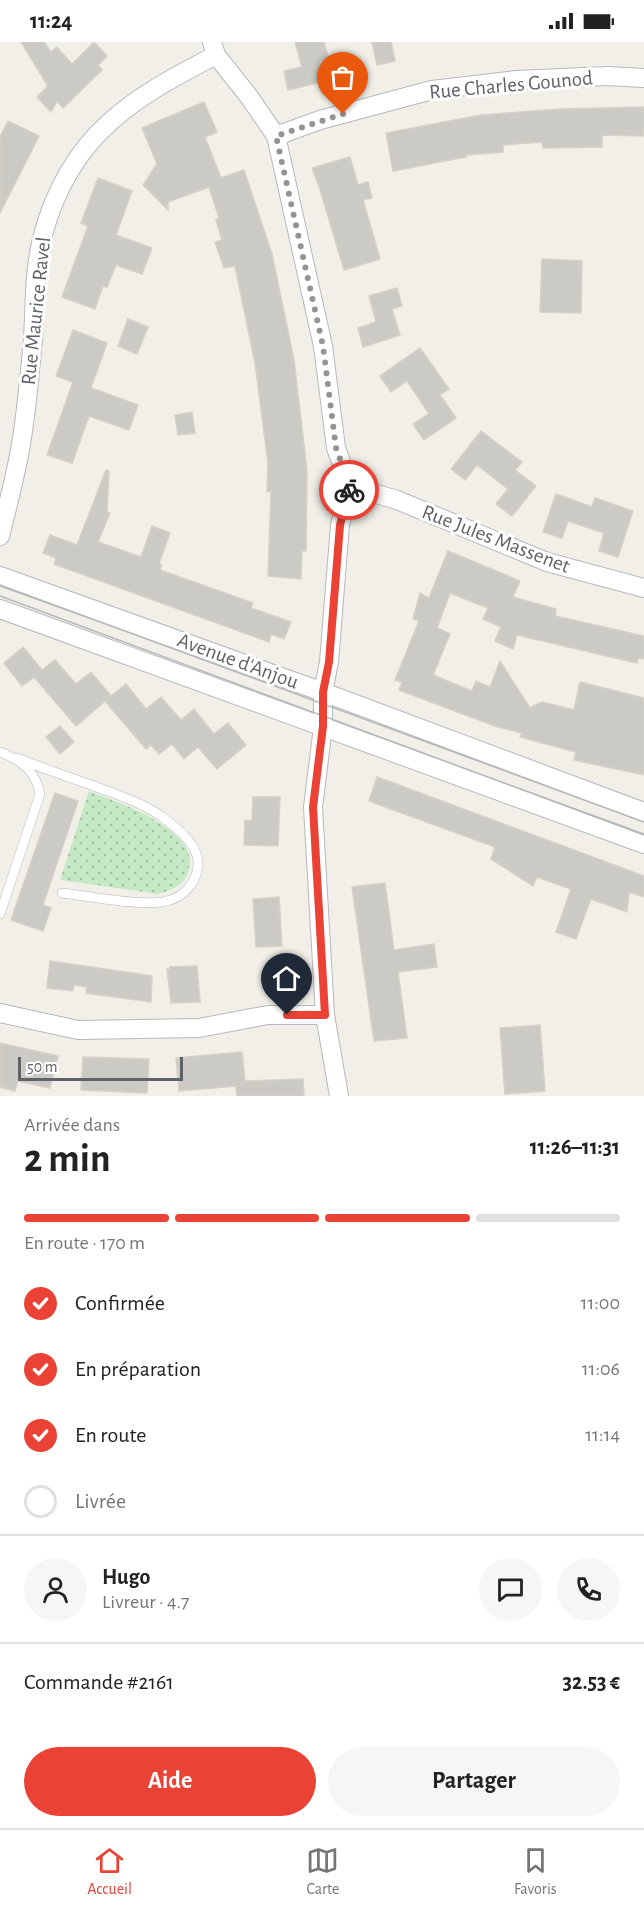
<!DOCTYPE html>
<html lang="fr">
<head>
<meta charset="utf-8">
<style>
  :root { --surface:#fff; --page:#f6f6f6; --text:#222; --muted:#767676; --line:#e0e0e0; --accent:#ea4335 }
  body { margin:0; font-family:"Alegreya Sans",sans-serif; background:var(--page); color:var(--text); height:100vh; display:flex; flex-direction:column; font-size:22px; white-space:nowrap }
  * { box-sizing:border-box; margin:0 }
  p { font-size:20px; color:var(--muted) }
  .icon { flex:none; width:33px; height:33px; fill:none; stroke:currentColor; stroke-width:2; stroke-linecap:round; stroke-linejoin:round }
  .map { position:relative; height:1054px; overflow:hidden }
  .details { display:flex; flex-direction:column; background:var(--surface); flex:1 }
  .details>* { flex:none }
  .scale { position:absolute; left:18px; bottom:15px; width:165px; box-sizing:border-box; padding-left:6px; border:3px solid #5f6368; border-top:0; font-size:16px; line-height:21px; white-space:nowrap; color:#5f6368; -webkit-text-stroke:4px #fff; paint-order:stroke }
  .pin { position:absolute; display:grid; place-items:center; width:51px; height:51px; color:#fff; margin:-62px -26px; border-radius:50% 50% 50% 0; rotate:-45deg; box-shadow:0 0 6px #0007 }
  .pin .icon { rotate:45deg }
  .courier { position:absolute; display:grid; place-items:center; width:60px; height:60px; margin:-30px; border:4px solid #ea4335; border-radius:50%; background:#fff; color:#222; box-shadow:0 2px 8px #0007 }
  .summary em { font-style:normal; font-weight:700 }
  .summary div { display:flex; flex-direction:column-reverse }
  .summary { display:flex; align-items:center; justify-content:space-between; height:102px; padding:0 24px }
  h1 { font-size:39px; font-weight:700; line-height:45px }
  .bar { display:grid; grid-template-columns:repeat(4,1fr); gap:9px 6px; align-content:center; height:72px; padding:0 24px }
  .bar i { height:8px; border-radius:4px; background:var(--line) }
  .bar .selected { background:var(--accent) }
  .bar p { grid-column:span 4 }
  .line { display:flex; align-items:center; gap:15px; padding:0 24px; border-top:2px solid var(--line) }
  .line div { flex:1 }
  .round { display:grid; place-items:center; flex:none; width:63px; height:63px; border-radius:32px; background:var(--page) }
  ol { padding:0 24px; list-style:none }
  li { display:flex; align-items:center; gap:18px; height:66px }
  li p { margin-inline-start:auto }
  li .icon { padding:6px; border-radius:50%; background:var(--accent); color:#fff; stroke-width:4 }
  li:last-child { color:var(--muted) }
  li i { width:33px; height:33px; border:3px solid var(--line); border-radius:50% }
  .cta { display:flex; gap:12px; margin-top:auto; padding:12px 24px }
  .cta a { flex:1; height:69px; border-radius:36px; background:var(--accent); color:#fff; font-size:24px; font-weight:700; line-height:69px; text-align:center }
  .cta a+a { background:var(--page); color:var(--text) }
  .status { display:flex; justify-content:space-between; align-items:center; height:42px; padding:0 30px; background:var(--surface); direction:ltr }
  .status svg { height:16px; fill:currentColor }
  .dock { display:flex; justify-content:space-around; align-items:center; height:84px; border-top:2px solid var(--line); background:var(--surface); font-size:16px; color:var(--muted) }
  .dock a { display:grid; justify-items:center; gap:3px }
  .dock .selected { color:var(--accent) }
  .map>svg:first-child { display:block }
  .grass { fill:url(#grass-dots) }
  .building { fill:#cccac5; stroke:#d6d1c6; stroke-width:1.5 }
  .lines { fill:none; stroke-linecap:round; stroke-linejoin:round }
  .lane-casing { stroke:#b5b8bc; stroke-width:10 }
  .street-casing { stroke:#b5b8bc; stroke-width:20 }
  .lane { stroke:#fff; stroke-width:9 }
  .street { stroke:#fff; stroke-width:18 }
  .tram { stroke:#b6b7b8; stroke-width:1.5 }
  .done { stroke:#929495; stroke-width:6; stroke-dasharray:0 10.8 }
  .route { stroke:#ea4335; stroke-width:8 }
  .labels { text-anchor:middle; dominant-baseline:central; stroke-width:6; stroke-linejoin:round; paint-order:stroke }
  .street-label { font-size:21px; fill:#5f6368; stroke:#fff }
</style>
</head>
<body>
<div class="status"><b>11:24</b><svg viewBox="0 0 49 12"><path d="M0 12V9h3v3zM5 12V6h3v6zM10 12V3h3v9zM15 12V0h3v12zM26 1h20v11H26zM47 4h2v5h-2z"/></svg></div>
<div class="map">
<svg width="644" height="1054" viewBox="0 0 644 1054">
  <defs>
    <pattern id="grass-dots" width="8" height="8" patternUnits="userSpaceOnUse" patternTransform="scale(1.5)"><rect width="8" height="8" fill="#c5e8c5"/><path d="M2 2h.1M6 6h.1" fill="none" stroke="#a3c0a4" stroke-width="1.8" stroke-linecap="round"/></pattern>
  </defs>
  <rect width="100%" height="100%" fill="#f1efe8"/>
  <!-- grass -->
  <path class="grass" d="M89 749C117 760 200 787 189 827 185 843 174 847 159 852L60 838Z"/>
  <!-- building -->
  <g class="building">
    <polygon points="21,0 44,0 51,10 57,5 72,22 94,0 107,14 98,23 102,28 63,66 57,59 51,70 37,55 48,44"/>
    <polygon points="295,0 324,0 329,18 320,20 325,39 288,48 284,29 302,25"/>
    <polygon points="372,0 391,0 395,19 377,23"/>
    <polygon points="204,60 217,90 205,95 221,136 244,128 272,212 294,318 307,429 306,509 302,509 301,537 268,534 271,449 267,450 268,421 255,321 235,224 224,226 215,200 222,198 216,178 219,176 209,145 168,160 168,168 143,143 157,122 142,86"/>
    <polygon points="644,65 644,94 602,93 602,105 543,106 542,100 503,103 503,110 466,113 466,115 393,129 386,91 481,73 560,67"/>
    <polygon points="8,79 39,94 0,171 0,95"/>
    <polygon points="350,115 358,143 368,140 372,156 363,158 380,217 344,228 319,144 312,126"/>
    <polygon points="98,136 132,149 116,193 152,206 142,232 116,223 107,245 103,244 95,267 62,255 88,184 81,181"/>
    <polygon points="542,217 582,219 581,271 540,270"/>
    <polygon points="397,246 402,264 392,267 400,293 363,305 358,286 376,280 369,254"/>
    <polygon points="128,277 148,285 137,312 118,304"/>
    <polygon points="73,288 107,301 91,346 138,363 129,388 89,374 72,421 47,413 73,340 56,334"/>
    <polygon points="420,306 449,347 440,353 456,376 424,398 413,382 429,372 418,355 407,339 391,350 380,334"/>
    <polygon points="192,370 195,391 178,393 175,373"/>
    <polygon points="481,389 522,420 515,428 536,444 512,474 496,462 508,447 477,423 465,438 451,427"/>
    <polygon points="106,428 109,429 107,470 110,471 98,500 141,515 152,484 170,491 159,522 162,523 160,528 253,561 251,566 291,580 284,597 271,592 269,600 54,522 56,516 43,511 50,493 77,503"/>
    <polygon points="556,452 592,465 595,456 633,469 618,515 599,509 604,491 568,479 562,496 543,490"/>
    <polygon points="448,509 520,539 513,555 556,567 555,574 644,594 644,617 638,616 637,621 517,593 513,607 495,599 501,585 483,577 488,566 450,551 437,586 450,592 433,633 472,649 476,639 490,645 500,619 530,666 542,660 574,668 580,640 644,656 644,733 574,718 576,710 520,695 522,691 495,684 399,648 402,640 395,638 419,579 413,577 420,551 429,556"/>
    <polygon points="23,605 42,628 55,618 76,642 91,630 111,654 76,684 34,635 22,644 4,621"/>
    <polygon points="126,642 146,667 161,655 181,678 194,667 214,692 228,681 246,703 217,727 198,705 184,717 172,702 159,712 151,703 146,707 105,659"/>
    <polygon points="60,684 74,700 60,712 46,695"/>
    <polygon points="377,735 644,834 644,855 629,850 627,870 591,857 576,897 556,890 571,847 537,835 533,844 491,817 495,805 369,759"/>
    <polygon points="55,751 78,759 43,863 51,866 43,889 11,878"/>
    <polygon points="253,755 280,755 278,804 244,803 245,778 252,779"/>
    <polygon points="385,841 394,908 434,902 437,925 398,930 407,996 374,999 352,845"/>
    <polygon points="279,855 282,904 256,905 253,857"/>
    <polygon points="50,919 152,934 151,960 86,951 87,945 74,943 73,949 47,946"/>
    <polygon points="197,924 200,960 171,961 167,927 170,927 170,925"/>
    <polygon points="540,983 545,1049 505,1052 500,986"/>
    <polygon points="0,1001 58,1014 50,1046 18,1039 15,1049 0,1045"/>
    <polygon points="242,1010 245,1039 303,1037 304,1054 237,1054 236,1044 179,1049 176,1016"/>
    <polygon points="83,1015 149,1017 147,1051 81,1048"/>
  </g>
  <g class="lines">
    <defs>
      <g id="lane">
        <path d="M0 710C21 718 36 729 40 752L0 872"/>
        <path d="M17 716C43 726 68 735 94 744 118 753 140 760 161 774 176 785 200 803 198 824 196 841 184 855 167 859 144 865 88 854 62 851"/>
      </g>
      <g id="street">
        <polyline points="212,0 216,13 250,56 276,94 323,304 336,406 350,444 340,483 329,620 323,650 323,685 313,765 325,973 339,1054"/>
        <polyline points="276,94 320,78 432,48 516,38 608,34 644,36"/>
        <polyline points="350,444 397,458 547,520 644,546"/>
        <path d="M0 494C8 462 17 429 22 396 27 364 30 330 33 297 35 262 34 226 43 193 54 151 76 110 109 81 140 52 180 32 216 13"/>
        <polyline points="0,534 323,650 644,770"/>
        <polyline points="0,567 644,802"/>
        <polyline points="0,971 78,988 199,986 268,973 325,973"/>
      </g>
    </defs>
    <!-- lane casing -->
    <use href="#lane" class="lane-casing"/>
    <!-- street casing -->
    <use href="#street" class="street-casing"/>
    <!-- lane -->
    <use href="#lane" class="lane"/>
    <!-- street -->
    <use href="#street" class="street"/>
    <!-- tram -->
    <g class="tram">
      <polyline points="0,543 644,780"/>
      <polyline points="0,554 644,793"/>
    </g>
  </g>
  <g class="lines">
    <!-- done -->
    <polyline class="done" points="343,72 276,94 323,304 336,406 350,444 349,448"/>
    <!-- route -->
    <polyline class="route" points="287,973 325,973 313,765 323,684 323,650 329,620 340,483 349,448"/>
  </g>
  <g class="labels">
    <!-- street labels -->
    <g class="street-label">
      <text transform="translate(511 43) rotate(-5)">Rue Charles Gounod</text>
      <text transform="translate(36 269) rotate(-84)">Rue Maurice Ravel</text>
      <text transform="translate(496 497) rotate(21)">Rue Jules Massenet</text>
      <text transform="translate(238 619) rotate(20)">Avenue d'Anjou</text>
    </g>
  </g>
</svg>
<div class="scale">50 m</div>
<div class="pin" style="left:343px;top:72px;background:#ea580c"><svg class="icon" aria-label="bag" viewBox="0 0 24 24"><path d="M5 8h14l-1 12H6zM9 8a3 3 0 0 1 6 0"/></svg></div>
<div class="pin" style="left:287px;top:973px;background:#1f2937"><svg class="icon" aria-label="home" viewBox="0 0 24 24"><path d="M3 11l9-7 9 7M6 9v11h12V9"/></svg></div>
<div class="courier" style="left:349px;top:448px"><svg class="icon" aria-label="bike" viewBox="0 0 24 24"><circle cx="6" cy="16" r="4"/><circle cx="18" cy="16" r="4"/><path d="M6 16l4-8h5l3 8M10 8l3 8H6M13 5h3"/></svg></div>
</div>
<section class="details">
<div class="summary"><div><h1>2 min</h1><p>Arrivée dans</p></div><em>11:26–11:31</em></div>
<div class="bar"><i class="selected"></i><i class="selected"></i><i class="selected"></i><i></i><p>En route · 170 m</p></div>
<ol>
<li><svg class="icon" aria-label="check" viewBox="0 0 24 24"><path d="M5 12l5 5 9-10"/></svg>Confirmée<p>11:00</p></li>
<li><svg class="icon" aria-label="check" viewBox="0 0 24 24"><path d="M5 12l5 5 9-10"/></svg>En préparation<p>11:06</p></li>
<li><svg class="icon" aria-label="check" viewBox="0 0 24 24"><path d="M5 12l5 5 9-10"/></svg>En route<p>11:14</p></li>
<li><i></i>Livrée</li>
</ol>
<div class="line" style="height:108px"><a class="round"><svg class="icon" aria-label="person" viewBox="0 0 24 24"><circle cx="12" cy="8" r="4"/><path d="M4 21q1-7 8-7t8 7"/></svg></a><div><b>Hugo</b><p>Livreur · 4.7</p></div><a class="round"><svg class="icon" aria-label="chat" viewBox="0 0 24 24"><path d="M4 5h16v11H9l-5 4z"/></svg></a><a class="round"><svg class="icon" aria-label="phone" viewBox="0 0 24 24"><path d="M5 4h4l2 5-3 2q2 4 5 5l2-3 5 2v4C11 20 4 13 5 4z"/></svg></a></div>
<div class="line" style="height:78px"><div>Commande #2161</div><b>32.53 €</b></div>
<div class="cta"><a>Aide</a><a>Partager</a></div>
</section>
<nav class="dock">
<a class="selected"><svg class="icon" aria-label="home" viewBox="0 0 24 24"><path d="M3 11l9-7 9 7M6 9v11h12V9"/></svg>Accueil</a>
<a><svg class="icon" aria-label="map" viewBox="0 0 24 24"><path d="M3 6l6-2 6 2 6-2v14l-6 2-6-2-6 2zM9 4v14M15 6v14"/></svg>Carte</a>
<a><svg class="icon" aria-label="saved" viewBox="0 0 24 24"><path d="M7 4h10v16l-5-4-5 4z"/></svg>Favoris</a>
</nav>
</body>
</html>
